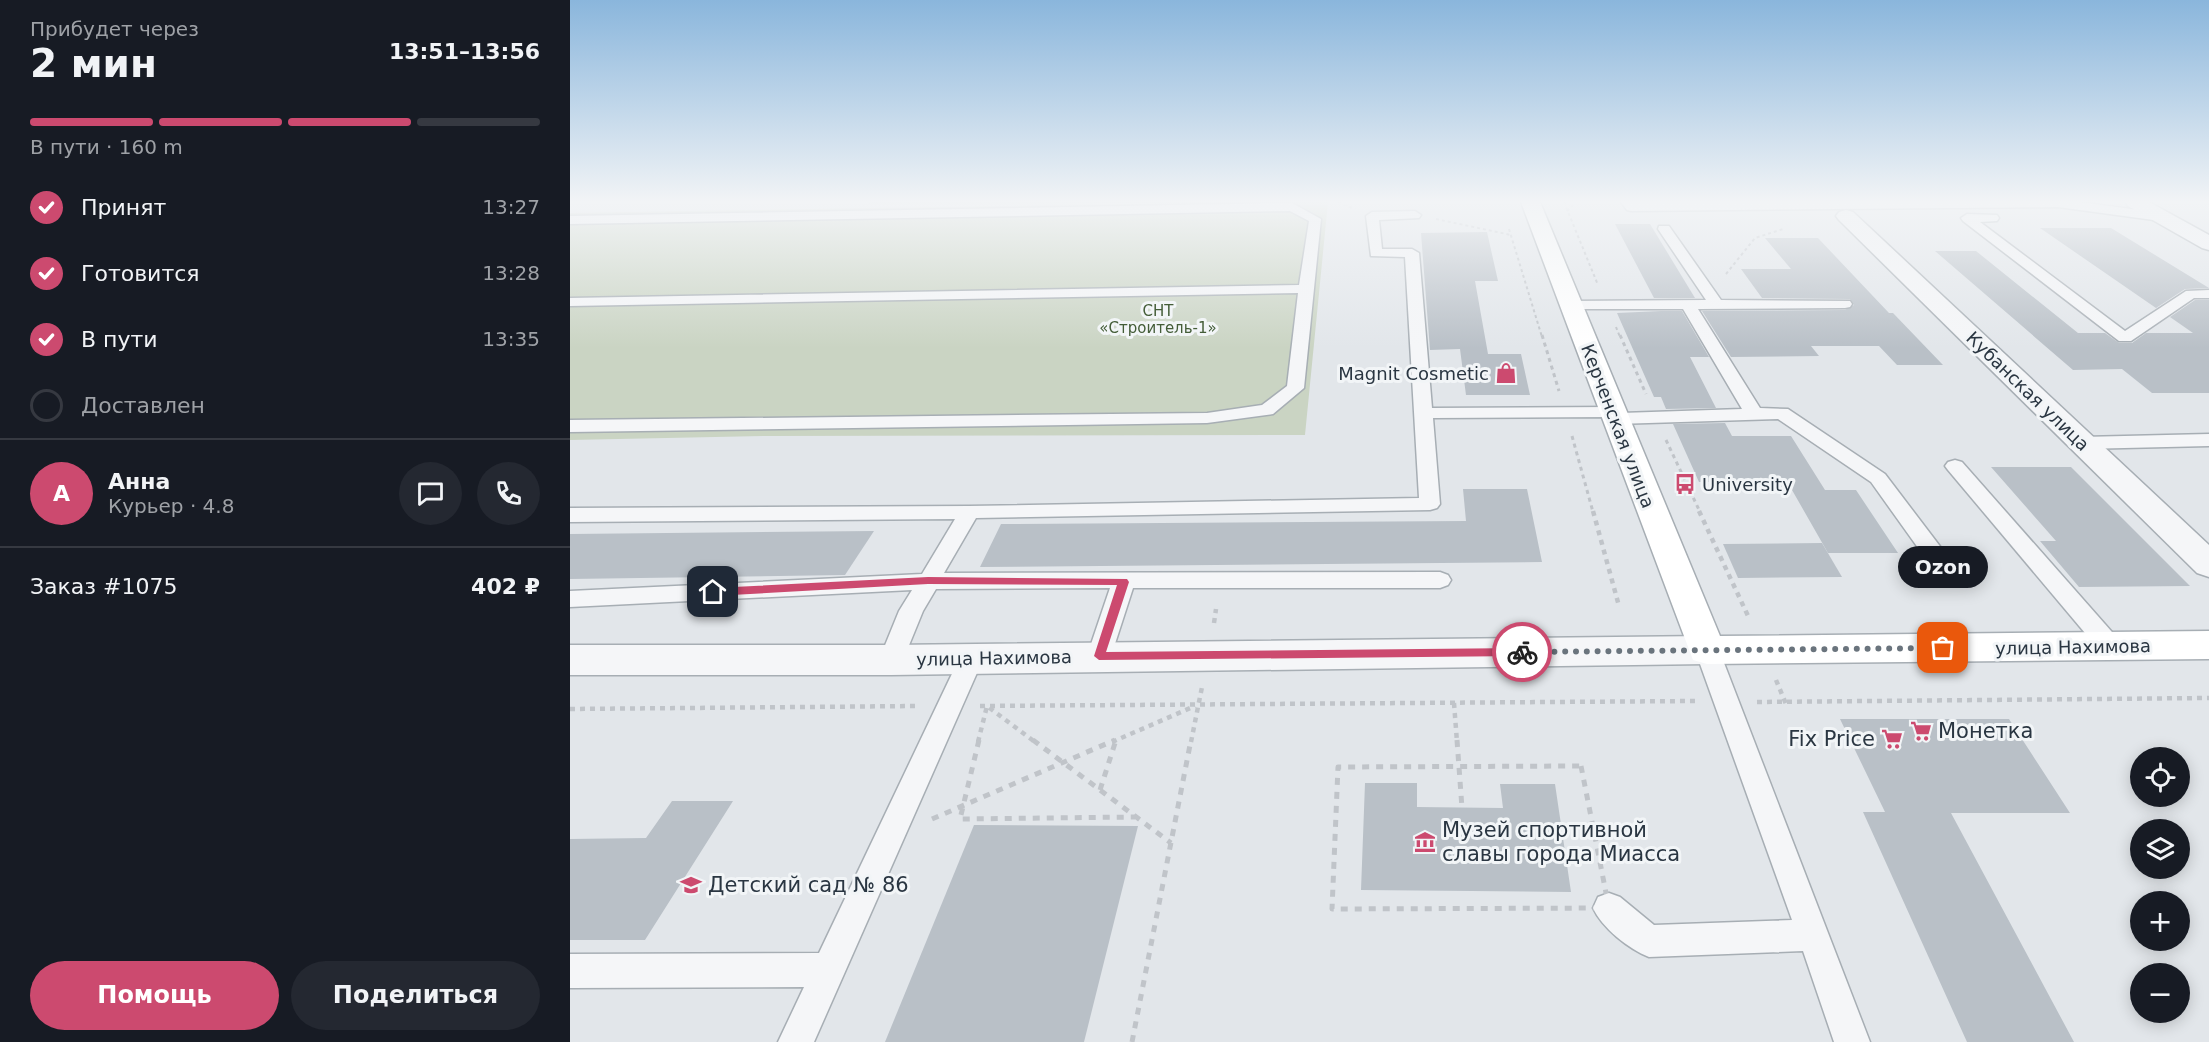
<!DOCTYPE html>
<html lang="ru">
<head>
<meta charset="utf-8">
<style>
  :root { --surface:#171b24; --page:#242831; --text:#f1f3f6; --muted:#9ea1a6; --line:#363941; --accent:#cc4a6f }
  body { margin:0; font-family:"DejaVu Sans",sans-serif; background:var(--page); color:var(--text); height:100vh; display:flex; flex-direction:column; font-size:22px; white-space:nowrap }
  * { box-sizing:border-box; margin:0 }
  p { font-size:20px; color:var(--muted) }
  .icon { flex:none; width:33px; height:33px; fill:none; stroke:currentColor; stroke-width:2; stroke-linecap:round; stroke-linejoin:round }
  .map { position:relative; flex:1; overflow:hidden }
  .drawer { display:flex; flex-direction:column; background:var(--surface); width:570px }
  .drawer>* { flex:none }
  .controls { position:absolute; left:1560px; top:747px; display:grid; gap:12px }
  .controls a { display:grid; place-items:center; width:60px; height:60px; border-radius:50%; background:var(--surface); box-shadow:0 3px 15px #0003; font-size:30px }
  .pin { position:absolute; display:grid; place-items:center; width:51px; height:51px; color:#fff; margin:-26px; border-radius:12px; box-shadow:0 3px 9px #0006 }
  .courier { position:absolute; display:grid; place-items:center; width:60px; height:60px; margin:-30px; border:4px solid #cc4a6f; border-radius:50%; background:#fff; color:#222; box-shadow:0 2px 8px #0007 }
  .bubble { position:absolute; height:42px; border-radius:21px; background:var(--surface); box-shadow:0 3px 15px #0003; font-size:20px; font-weight:600; line-height:42px; text-align:center }
  .headline em { font-style:normal; font-weight:600 }
  .headline div { display:flex; flex-direction:column-reverse }
  .headline { display:flex; align-items:center; justify-content:space-between; height:102px; padding:0 30px }
  h1 { font-size:39px; font-weight:600; line-height:45px }
  .bar { display:grid; grid-template-columns:repeat(4,1fr); gap:9px 6px; align-content:center; height:72px; padding:0 30px }
  .bar i { height:8px; border-radius:4px; background:var(--line) }
  .bar .current { background:var(--accent) }
  .bar p { grid-column:span 4 }
  .line { display:flex; align-items:center; gap:15px; padding:0 30px; border-top:2px solid var(--line) }
  .line div { flex:1 }
  .round { display:grid; place-items:center; flex:none; width:63px; height:63px; border-radius:32px; background:var(--page) }
  ol { padding:0 30px; list-style:none }
  li { display:flex; align-items:center; gap:18px; height:66px }
  li p { margin-inline-start:auto }
  li .icon { padding:6px; border-radius:50%; background:var(--accent); color:#fff; stroke-width:4 }
  li:last-child { color:var(--muted) }
  li i { width:33px; height:33px; border:3px solid var(--line); border-radius:50% }
  .primary-button { display:flex; gap:12px; margin-top:auto; padding:12px 30px }
  .primary-button a { flex:1; height:69px; border-radius:36px; background:var(--accent); color:#fff; font-size:24px; font-weight:600; line-height:69px; text-align:center }
  .primary-button a+a { background:var(--page); color:var(--text) }
  main { display:flex; flex:1; min-height:0 }
  .map>svg:first-child { display:block }
  .green { fill:#cad4c3 }
  .building { fill:#b9c0c7 }
  .lines { fill:none; stroke-linecap:round; stroke-linejoin:round }
  .lane-casing { stroke:#a7aeb4; stroke-width:3 }
  .street-casing { stroke:#a7aeb4; stroke-width:3 }
  .secondary-casing { stroke:#a7aeb4; stroke-width:3 }
  .path-far3 { stroke:#c0c4c9; stroke-width:2; stroke-dasharray:3 3; stroke-linecap:butt }
  .path-far2 { stroke:#c0c4c9; stroke-width:3; stroke-dasharray:4 4; stroke-linecap:butt }
  .path-far1 { stroke:#c0c4c9; stroke-width:4.5; stroke-dasharray:5 5; stroke-linecap:butt }
  .path { stroke:#c0c4c9; stroke-width:5; stroke-dasharray:7 7; stroke-linecap:butt }
  .lane { fill:#f5f6f8; fill-rule:evenodd }
  .street { fill:#f5f6f8; fill-rule:evenodd }
  .secondary { fill:#fff; fill-rule:evenodd }
  .route { fill:#cc4a6f }
  .done { stroke:#6a747d; stroke-width:6; stroke-dasharray:0 10.8 }
  .labels { text-anchor:middle; dominant-baseline:central; stroke-width:6; stroke-linejoin:round; paint-order:stroke }
  .far-park-label { font-size:15px; fill:#445d38; stroke:#f2f5f7 }
  .poi-label { font-size:18px; fill:#2a3642; stroke:#f2f5f7; text-anchor:end }
  .street-label { font-size:18px; fill:#2a3642; stroke:#f2f5f7 }
  .near-poi-label { font-size:21px; fill:#2a3642; stroke:#f2f5f7; text-anchor:start }
</style>
</head>
<body>
<main>
<section class="drawer">
<div class="headline"><div><h1>2 мин</h1><p>Прибудет через</p></div><em>13:51–13:56</em></div>
<div class="bar"><i class="current"></i><i class="current"></i><i class="current"></i><i></i><p>В пути · 160 m</p></div>
<ol>
<li><svg class="icon" aria-label="check" viewBox="0 0 24 24"><path d="M5 12l5 5 9-10"/></svg>Принят<p>13:27</p></li>
<li><svg class="icon" aria-label="check" viewBox="0 0 24 24"><path d="M5 12l5 5 9-10"/></svg>Готовится<p>13:28</p></li>
<li><svg class="icon" aria-label="check" viewBox="0 0 24 24"><path d="M5 12l5 5 9-10"/></svg>В пути<p>13:35</p></li>
<li><i></i>Доставлен</li>
</ol>
<div class="line" style="height:108px"><b class="round" style="background:var(--accent);color:#fff">А</b><div><b>Анна</b><p>Курьер · 4.8</p></div><a class="round"><svg class="icon" aria-label="chat" viewBox="0 0 24 24"><path d="M4 5h16v11H9l-5 4z"/></svg></a><a class="round"><svg class="icon" aria-label="phone" viewBox="0 0 24 24"><path d="M5 4h4l2 5-3 2q2 4 5 5l2-3 5 2v4C11 20 4 13 5 4z"/></svg></a></div>
<div class="line" style="height:78px"><div>Заказ #1075</div><b>402 ₽</b></div>
<div class="primary-button"><a>Помощь</a><a>Поделиться</a></div>
</section>
<div class="map">
<svg width="1639" height="1042" viewBox="0 0 1639 1042">
  <rect width="100%" height="100%" fill="#e2e6ea"/>
  <!-- green -->
  <polygon class="green" points="300,202 758,202 735,435 193,436 0,440 0,213 613,203 297,205"/>
  <!-- building -->
  <g class="building">
    <polygon points="1045,224 1080,224 1125,298 1084,298"/>
    <polygon points="1470,228 1541,228 1639,288 1615,289 1586,308"/>
    <polygon points="917,232 928,281 905,281 918,354 951,354 960,395 896,395 890,349 860,350 851,233"/>
    <polygon points="1195,238 1248,238 1319,313 1323,313 1373,365 1327,365 1309,346 1241,346 1249,356 1161,357 1132,311 1275,310 1284,305 1280,299 1192,298 1171,269 1221,269"/>
    <polygon points="1365,251 1406,251 1508,333 1535,333 1549,343 1562,343 1576,333 1623,333 1600,317 1625,300 1639,300 1639,393 1582,393 1552,369 1503,370"/>
    <polygon points="1091,311 1112,311 1139,357 1120,357 1146,408 1096,409 1091,397 1084,397 1047,313"/>
    <polygon points="1155,423 1162,436 1221,436 1255,490 1286,490 1328,553 1258,553 1222,490 1191,490 1187,482 1129,482 1103,424"/>
    <polygon points="1421,467 1501,467 1620,586 1509,587 1470,541 1486,541"/>
    <polygon points="893,489 957,489 972,562 410,567 431,524 896,521"/>
    <polygon points="304,531 275,575 0,579 0,534"/>
    <polygon points="1252,543 1272,577 1168,578 1153,544"/>
    <polygon points="1270,719 1439,719 1500,813 1381,813 1504,1042 1397,1042 1293,812 1315,812"/>
    <polygon points="795,783 847,783 847,807 933,808 930,784 985,784 1001,892 791,890"/>
    <polygon points="102,801 163,801 75,940 0,940 0,839 76,838"/>
    <polygon points="404,825 568,826 514,1042 315,1042"/>
  </g>
  <g class="lines">
    <defs>
      <g id="lane">
        <polygon points="1051,202 1509,202 1591,213 1597,217 1591,221 1488,207 1061,211 1057,210"/>
        <polygon points="722,203 751,219 734,388 703,414 637,423 0,432 0,420 637,413 692,405 717,386 728,293 0,306 0,298 729,285 739,221 720,211 0,224 0,216"/>
        <polygon points="845,211 851,215 849,218 809,220 812,249 842,249 849,253 862,408 1043,407 1049,408 1051,413 1172,409 1113,309 1001,309 994,305 1001,301 1136,300 1088,229 1089,226 1099,226 1151,300 1280,301 1282,304 1280,307 1275,308 1128,309 1190,408 1218,409 1315,474 1372,549 1375,554 1372,559 1364,561 1356,559 1301,482 1208,419 1046,424 1040,423 1038,417 863,418 870,504 867,508 860,510 406,518 374,573 870,572 878,575 881,580 878,585 870,588 563,588 541,656 538,663 529,665 520,663 517,656 540,588 366,589 353,611 333,660 330,667 321,669 312,667 309,660 329,611 342,590 0,607 0,591 352,574 385,519 0,522 0,508 399,506 849,498 835,257 801,256 796,216 802,212"/>
        <polygon points="1397,214 1427,215 1429,218 1427,221 1410,222 1555,331 1616,291 1639,290 1639,298 1624,298 1561,341 1549,341 1393,221 1391,218"/>
        <polygon points="1639,434 1639,446 1512,449 1505,447 1503,443 1505,439 1512,437"/>
        <polygon points="1385,460 1392,462 1549,640 1552,646 1549,652 1540,655 1531,652 1378,470 1375,466 1378,462"/>
        <path d="M1137 641 1146 644 1149 650 1300 1042H1264L1233 951 1079 957C1059 949 1032 928 1023 908L1028 897 1039 893 1050 897 1084 925 1222 920 1125 650 1128 644Z"/>
        <polygon points="402,648 411,650 414,657 244,1042 208,1042 234,987 0,988 0,954 249,953 390,657 393,650"/>
      </g>
      <g id="street">
        <polygon points="1556,202 1579,202 1639,235 1639,250 1632,248 1558,206"/>
        <polygon points="1276,210 1283,212 1639,545 1639,577 1627,573 1269,220 1266,216 1269,212"/>
        <polygon points="1137,636 1151,640 1156,650 1151,660 1137,664 321,675 0,675 0,645 321,645"/>
      </g>
      <polygon id="secondary" points="951,202 970,202 1150,636 1639,631 1639,659 1137,664 1123,660"/>
    </defs>
    <!-- lane casing -->
    <use href="#lane" class="lane-casing"/>
    <!-- street casing -->
    <use href="#street" class="street-casing"/>
    <!-- secondary casing -->
    <use href="#secondary" class="secondary-casing"/>
    <!-- path-far3 -->
    <g class="path-far3">
      <polyline points="768,202 785,209"/>
      <polyline points="994,202 1028,285"/>
      <polyline points="997,211 1006,202"/>
      <polyline points="866,219 941,235"/>
      <polyline points="939,229 972,337"/>
      <polyline points="1156,274 1185,238 1213,229"/>
      <polyline points="1046,327 1050,337"/>
    </g>
    <!-- path-far2 -->
    <g class="path-far2">
      <polyline points="972,335 989,391"/>
      <polyline points="1050,335 1076,394"/>
      <polyline points="1002,436 1023,512"/>
      <polyline points="1096,440 1130,512"/>
    </g>
    <!-- path-far1 -->
    <g class="path-far1">
      <polyline points="1023,511 1049,606"/>
      <polyline points="1129,511 1179,618"/>
      <polyline points="644,623 646,609"/>
      <polyline points="1206,680 1216,704"/>
      <polyline points="1187,702 1639,698"/>
      <polyline points="884,703 887,742"/>
      <polyline points="410,706 1125,701"/>
      <polyline points="0,709 348,706"/>
      <polyline points="408,742 417,706 465,742"/>
      <polyline points="542,742 625,706"/>
      <polyline points="621,742 632,687"/>
    </g>
    <!-- path -->
    <g class="path">
      <polyline points="409,740 390,819 565,817"/>
      <polyline points="463,740 601,843"/>
      <polyline points="887,740 892,808"/>
      <polygon points="1011,766 1039,908 762,909 768,767"/>
      <polyline points="530,790 546,740"/>
      <polyline points="362,819 545,740"/>
      <polyline points="562,1042 621,740"/>
    </g>
    <!-- lane -->
    <use href="#lane" class="lane"/>
    <!-- street -->
    <use href="#street" class="street"/>
    <!-- secondary -->
    <use href="#secondary" class="secondary"/>
  </g>
  <!-- sky -->
  <linearGradient id="sky" x2="0" y2="1"><stop stop-color="#8ab6dc"/><stop offset="0.58" stop-color="#f2f4f6"/><stop offset="1" stop-color="#f2f4f6" stop-opacity="0"/></linearGradient>
  <rect width="1639" height="348" fill="url(#sky)"/>
  <!-- route -->
  <polygon class="route" points="358,577 557,579 559,582 536,652 952,648 958,652 952,656 529,660 524,656 547,585 358,584 143,596 138,592 143,588"/>
  <g class="lines">
    <!-- done -->
    <polyline class="done" points="952,652 1373,648"/>
  </g>
  <!-- icons -->
  <defs>
    <symbol id="shop-bare" viewBox="-9 -9 18 18"><path d="M-5-2.5h2.3a2.7 3.5 0 0 1 5.4 0H5L5.5 6h-11ZM-1.5-2.5h3a1.5 2.3 0 0 0-3 0Z" fill="#cc4a6f" stroke="#f2f5f7" stroke-width="2.5" paint-order="stroke"/></symbol>
    <symbol id="bus-bare" viewBox="-9 -9 18 18"><path d="M-5-6H5V4H4V6H2V4H-2V6H-4V4H-5ZM-3.5-4V0h7V-4ZM-3.5 1.2v1.5H-2V1.2ZM2 1.2v1.5H3.5V1.2Z" fill="#cc4a6f" stroke="#f2f5f7" stroke-width="2.5" paint-order="stroke"/></symbol>
    <symbol id="supermarket-bare" viewBox="-9 -9 18 18"><path d="M-6-5.5h2.5l.6 2H6L4.5 2H-2.5L-4.4-4H-6ZM-1.5 3.2a1.3 1.3 0 1 0 .1 0ZM3 3.2a1.3 1.3 0 1 0 .1 0Z" fill="#cc4a6f" stroke="#f2f5f7" stroke-width="2.5" paint-order="stroke"/></symbol>
    <symbol id="museum-bare" viewBox="-9 -9 18 18"><path d="M0-6L6-3V-2H-6V-3ZM-5-1h2V3h-2ZM-1-1h2V3h-2ZM3-1h2V3H3ZM-6 4H6V6H-6Z" fill="#cc4a6f" stroke="#f2f5f7" stroke-width="2.5" paint-order="stroke"/></symbol>
    <symbol id="school-bare" viewBox="-9 -9 18 18"><path d="M0-5L7-2L0 1L-7-2ZM-4 1L0 2.5L4 1V4Q0 6-4 4Z" fill="#cc4a6f" stroke="#f2f5f7" stroke-width="2.5" paint-order="stroke"/></symbol>
  </defs>
  <g fill-rule="evenodd">
    <use href="#shop-bare" x="921" y="358" width="30" height="30"/>
    <use href="#bus-bare" x="1100" y="469" width="30" height="30"/>
    <use href="#supermarket-bare" x="1336" y="716" width="30" height="30"/>
    <use href="#supermarket-bare" x="1307" y="724" width="30" height="30"/>
    <use href="#museum-bare" x="840" y="827" width="30" height="30"/>
    <use href="#school-bare" x="106" y="870" width="30" height="30"/>
  </g>
  <g class="labels">
    <!-- far-park labels -->
    <g class="far-park-label">
      <text x="588" y="311">СНТ<tspan x="588" dy="17">«Строитель-1»</tspan></text>
    </g>
    <!-- poi labels -->
    <g class="poi-label">
      <text x="919" y="373">Magnit Cosmetic</text>
      <text x="1132" y="484" text-anchor="start">University</text>
    </g>
    <!-- street labels -->
    <g class="street-label">
      <text transform="translate(1458 391) rotate(44)">Кубанская улица</text>
      <text transform="translate(1048 426) rotate(69)">Керченская улица</text>
      <text transform="translate(1503 647) rotate(-1)">улица Нахимова</text>
      <text transform="translate(424 658) rotate(-1)">улица Нахимова</text>
    </g>
    <!-- near-poi labels -->
    <g class="near-poi-label">
      <text x="1368" y="731">Монетка</text>
      <text x="1305" y="739" text-anchor="end">Fix Price</text>
      <text x="872" y="830">Музей спортивной<tspan x="872" dy="24">славы города Миасса</tspan></text>
      <text x="138" y="885">Детский сад № 86</text>
    </g>
  </g>
</svg>
<div class="controls">
<a><svg class="icon" aria-label="locate" viewBox="0 0 24 24"><circle cx="12" cy="12" r="6"/><path d="M12 2v4M12 18v4M2 12h4M18 12h4"/></svg></a>
<a><svg class="icon" aria-label="layers" viewBox="0 0 24 24"><path d="M12 4l9 5-9 5-9-5zM3 14l9 5 9-5"/></svg></a>
<a>+</a>
<a>−</a>
</div>
<div class="pin" style="left:1373px;top:648px;background:#ea580c"><svg class="icon" aria-label="bag" viewBox="0 0 24 24"><path d="M5 8h14l-1 12H6zM9 8a3 3 0 0 1 6 0"/></svg></div>
<div class="pin" style="left:143px;top:592px;background:#1f2937"><svg class="icon" aria-label="home" viewBox="0 0 24 24"><path d="M3 11l9-7 9 7M6 9v11h12V9"/></svg></div>
<div class="courier" style="left:952px;top:652px"><svg class="icon" aria-label="bike" viewBox="0 0 24 24"><circle cx="6" cy="16" r="4"/><circle cx="18" cy="16" r="4"/><path d="M6 16l4-8h5l3 8M10 8l3 8H6M13 5h3"/></svg></div>
<div class="bubble" style="left:1328px;top:546px;width:90px">Ozon</div>
</div>
</main>
</body>
</html>
